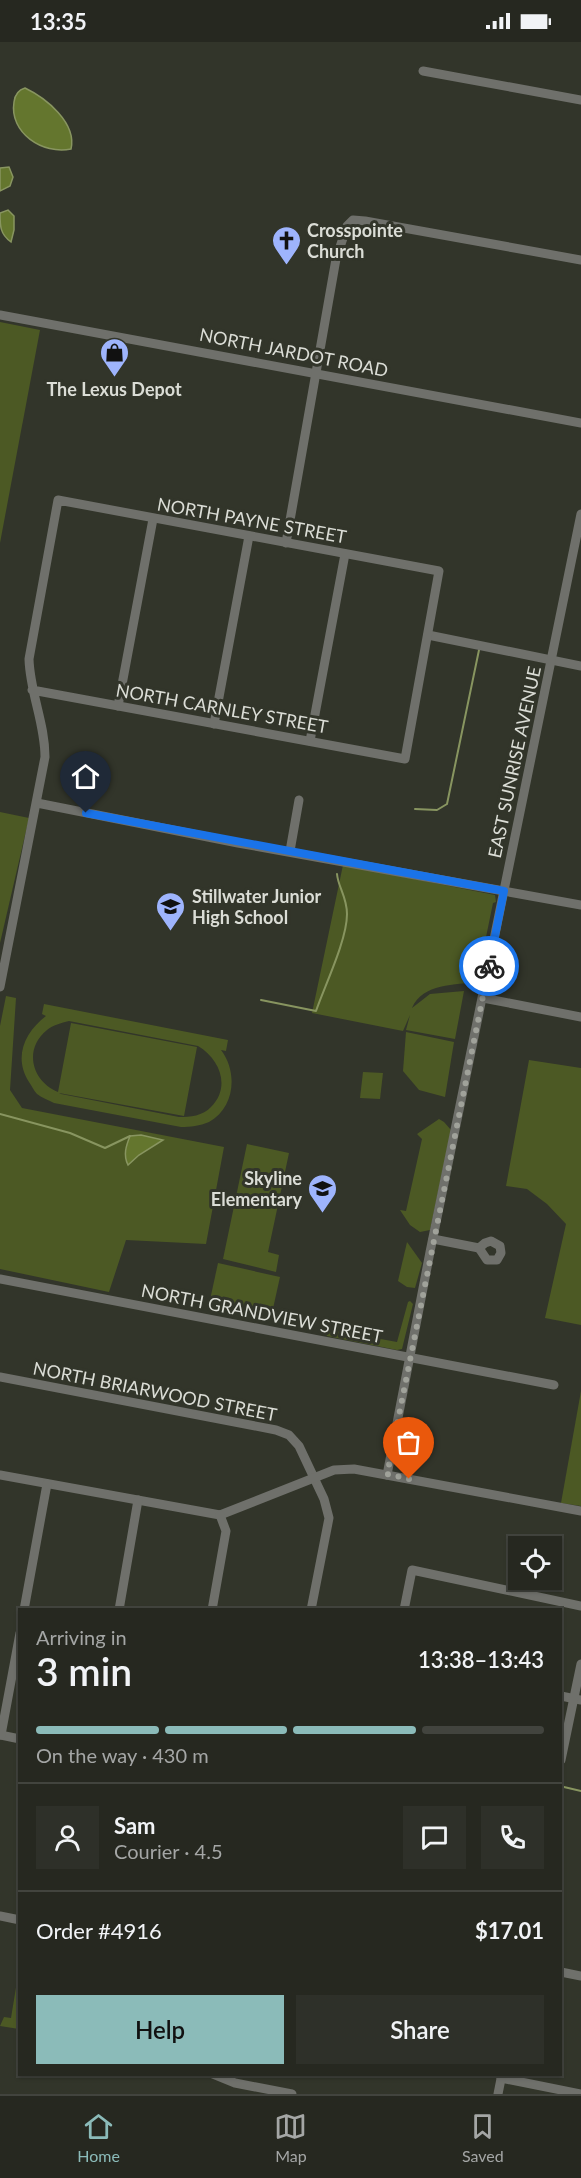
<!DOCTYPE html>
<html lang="en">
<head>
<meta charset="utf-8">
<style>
  :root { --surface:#262820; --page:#2e3029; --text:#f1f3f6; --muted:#a4a6a5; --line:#42443e; --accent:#8bbbb9 }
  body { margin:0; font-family:Lato,sans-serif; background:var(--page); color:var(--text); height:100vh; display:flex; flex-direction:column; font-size:22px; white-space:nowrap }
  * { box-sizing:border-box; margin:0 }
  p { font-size:20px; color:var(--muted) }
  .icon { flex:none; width:33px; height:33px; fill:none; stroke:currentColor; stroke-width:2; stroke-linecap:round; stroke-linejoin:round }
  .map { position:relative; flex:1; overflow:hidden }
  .sheet { position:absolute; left:18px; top:1566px; width:544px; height:468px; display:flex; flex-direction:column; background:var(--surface); border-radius:0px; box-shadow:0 2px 4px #0004,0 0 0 2px var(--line) }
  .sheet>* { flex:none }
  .fabs { position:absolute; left:508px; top:1494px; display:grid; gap:12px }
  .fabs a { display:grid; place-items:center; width:54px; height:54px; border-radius:0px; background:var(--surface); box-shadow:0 2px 4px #0004,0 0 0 2px var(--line); font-size:30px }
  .pin { position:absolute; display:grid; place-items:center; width:51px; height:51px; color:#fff; margin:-62px -26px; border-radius:50% 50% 50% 0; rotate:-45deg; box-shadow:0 0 6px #0007 }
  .pin .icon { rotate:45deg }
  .courier { position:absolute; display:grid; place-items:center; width:60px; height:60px; margin:-30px; border:4px solid #1a73e8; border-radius:50%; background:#fff; color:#222; box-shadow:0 2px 8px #0007 }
  .head em { font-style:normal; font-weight:600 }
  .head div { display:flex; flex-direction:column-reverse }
  .head { display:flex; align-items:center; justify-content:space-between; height:102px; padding:0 18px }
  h1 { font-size:39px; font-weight:600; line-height:45px }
  .bar { display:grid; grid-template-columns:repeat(4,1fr); gap:9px 6px; align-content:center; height:72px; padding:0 18px }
  .bar i { height:8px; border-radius:4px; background:var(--line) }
  .bar .active { background:var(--accent) }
  .bar p { grid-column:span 4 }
  .line { display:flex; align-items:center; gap:15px; padding:0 18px; border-top:2px solid var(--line) }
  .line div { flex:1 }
  .round { display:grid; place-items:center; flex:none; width:63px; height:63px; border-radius:0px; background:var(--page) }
  .primary-button { display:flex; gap:12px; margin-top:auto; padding:12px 18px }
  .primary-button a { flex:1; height:69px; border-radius:0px; background:var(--accent); color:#111; font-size:24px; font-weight:600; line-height:69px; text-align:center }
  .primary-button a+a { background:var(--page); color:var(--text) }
  .status { display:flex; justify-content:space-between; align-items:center; height:42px; padding:0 30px; background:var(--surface); direction:ltr }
  .status svg { height:16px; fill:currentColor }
  .tabs { display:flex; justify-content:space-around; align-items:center; height:84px; border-top:2px solid var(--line); background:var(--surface); font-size:16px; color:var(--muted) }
  .tabs a { display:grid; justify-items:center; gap:3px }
  .tabs .active { color:var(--accent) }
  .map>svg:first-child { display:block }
  .green { fill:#4c5924; fill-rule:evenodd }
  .water { fill:#64762e; stroke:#889560; stroke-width:1.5 }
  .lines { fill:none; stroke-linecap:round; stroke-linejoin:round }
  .stream { stroke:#889560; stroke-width:2 }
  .minor { stroke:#6f706b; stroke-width:9 }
  .done { stroke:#a0a29a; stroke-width:6; stroke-dasharray:0 10.8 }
  .route { stroke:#1a73e8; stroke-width:8 }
  .labels { text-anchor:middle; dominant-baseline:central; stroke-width:6; stroke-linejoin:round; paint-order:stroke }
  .poi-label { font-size:18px; font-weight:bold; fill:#dbddd6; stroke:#32352a; text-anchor:start }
  .street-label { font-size:18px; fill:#dbddd6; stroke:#32352a }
</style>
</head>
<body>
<div class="status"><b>13:35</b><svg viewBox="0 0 49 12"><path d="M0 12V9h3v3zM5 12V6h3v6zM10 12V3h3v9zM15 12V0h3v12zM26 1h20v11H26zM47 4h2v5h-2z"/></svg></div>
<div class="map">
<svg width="581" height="2052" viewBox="0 0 581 2052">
  <rect width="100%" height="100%" fill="#32352a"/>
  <!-- green -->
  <g class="green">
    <polygon points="0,280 40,288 0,501"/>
    <polygon points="0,770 29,776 0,901"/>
    <path d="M343 823 495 853 496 860 493 861 478 934 479 940C455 943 423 941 412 966L430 952 464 949 455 997 406 988 410 973 403 989 312 971Z"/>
    <polygon points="6,954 16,956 10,1048 22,1066 224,1105 206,1202 126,1198 109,1250 0,1227 0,984"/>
    <path d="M44 962 228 998 226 1009 221 1008C238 1030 235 1066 209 1080 200 1084 190 1085 181 1085L54 1061C49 1058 42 1056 37 1052 34 1049 32 1044 29 1040 13 1015 25 990 46 974L42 972ZM69 979 198 1004C220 1017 231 1045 211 1065 203 1074 190 1075 179 1075L61 1052 59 1051 184 1074 197 1005 71 981 58 1050C32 1040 23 1007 47 988 53 983 61 981 69 979Z"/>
    <polygon points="406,990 454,1000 445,1055 419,1048 403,1029"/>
    <polygon points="529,1018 581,1026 581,1283 545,1276 566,1182 547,1162 527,1147 506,1144"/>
    <polygon points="363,1030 383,1031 380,1057 360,1056"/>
    <polygon points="439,1077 444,1080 451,1088 430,1188 420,1190 410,1183 400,1168 406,1169 422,1097 417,1092"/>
    <polygon points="247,1102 289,1111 268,1210 279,1213 276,1230 223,1217"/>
    <polygon points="407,1200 422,1221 415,1246 407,1245 398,1239"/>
    <polygon points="218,1221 280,1235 272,1271 210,1258"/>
    <polygon points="410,1259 413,1262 402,1307 397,1308 327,1294 325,1291 326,1287 397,1300 408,1260"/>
    <polygon points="581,1349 581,1464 561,1461"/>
    <polygon points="19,1927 19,1987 0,1984 4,1975 11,1976"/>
  </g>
  <!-- water -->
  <g class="water">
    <path d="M25 46C46 56 77 81 71 107 43 113 9 91 14 60 15 52 18 48 25 46Z"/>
    <polygon points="9,125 13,135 10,144 0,149 0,126"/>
    <path d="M8 168 14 174V188L11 200C0 192 0 184 0 171Z"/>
    <path d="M141 1093 163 1098 139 1113 128 1123C123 1113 126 1104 130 1094Z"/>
  </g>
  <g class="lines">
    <!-- stream -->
    <g class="stream">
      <polyline points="415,767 437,768 447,762 479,608"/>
      <path d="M261 958 316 969C325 943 347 898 347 872 347 855 338 845 337 832"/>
      <polyline points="0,1072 70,1091 105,1106 130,1094"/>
      <polyline points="564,1745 581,1749"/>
    </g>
    <!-- minor -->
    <g class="minor">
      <polyline points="423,29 581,58"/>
      <polyline points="0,273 581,381"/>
      <polyline points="286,501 336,217 347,184 353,178 365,179 581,218"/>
      <polyline points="428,593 581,624"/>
      <polyline points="118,664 153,477"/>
      <polyline points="214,682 249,494"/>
      <polyline points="310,699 345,512"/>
      <polyline points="37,761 238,801 581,863"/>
      <polyline points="290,809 299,758"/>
      <path d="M0 945 45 715C45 681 30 651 29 617L58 458 439 529 405 717 32 648"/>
      <polyline points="483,956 581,975"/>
      <polyline points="433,1197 479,1206"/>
      <polygon points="491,1199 500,1204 501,1211 497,1218 487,1218 479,1206 485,1201"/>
      <polyline points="0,1237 554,1343"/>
      <polyline points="0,1335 276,1388 289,1393 299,1404 324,1457 329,1476 311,1568"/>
      <polyline points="0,1433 220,1473 334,1428 354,1427 581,1469"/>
      <polyline points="387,1433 430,1210 581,472"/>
      <polyline points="24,1568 47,1442"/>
      <polyline points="119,1568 138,1458"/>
      <polyline points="212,1568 226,1489 220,1473"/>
      <polyline points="404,1568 412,1528 581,1564"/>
      <polyline points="561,1654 581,1658"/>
      <polyline points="0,1693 20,1697"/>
      <polyline points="1,1693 20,1591"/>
      <polyline points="561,1718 581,1622"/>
      <polyline points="0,1874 20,1878"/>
      <polyline points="561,1930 581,1934"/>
      <polyline points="213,2032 235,2041 292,2052"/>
      <polyline points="501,2036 581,2052"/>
      <polyline points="498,2052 502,2032"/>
    </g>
  </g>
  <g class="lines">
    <!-- done -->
    <polyline class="done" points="409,1437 387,1432 389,1423 489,924"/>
    <!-- route -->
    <polyline class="route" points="86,771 504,849 489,924"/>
  </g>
  <!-- icons -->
  <defs>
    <symbol id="church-pin" viewBox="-11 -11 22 30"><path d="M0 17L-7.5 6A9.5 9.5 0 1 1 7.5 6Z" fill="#9eb4fd" stroke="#32352a"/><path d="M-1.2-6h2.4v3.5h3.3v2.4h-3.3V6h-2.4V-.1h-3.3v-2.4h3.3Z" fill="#111"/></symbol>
    <symbol id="shop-pin" viewBox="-11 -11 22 30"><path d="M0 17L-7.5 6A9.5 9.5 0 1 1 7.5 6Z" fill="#9eb4fd" stroke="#32352a"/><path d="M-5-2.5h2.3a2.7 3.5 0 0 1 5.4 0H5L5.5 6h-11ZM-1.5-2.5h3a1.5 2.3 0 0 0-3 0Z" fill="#111"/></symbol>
    <symbol id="school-pin" viewBox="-11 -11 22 30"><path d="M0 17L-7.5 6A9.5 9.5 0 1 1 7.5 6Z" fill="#9eb4fd" stroke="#32352a"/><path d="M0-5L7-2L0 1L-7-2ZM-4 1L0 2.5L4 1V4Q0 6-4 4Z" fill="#111"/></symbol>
  </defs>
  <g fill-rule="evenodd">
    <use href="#church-pin" x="270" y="182" width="33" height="45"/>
    <use href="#shop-pin" x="98" y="294" width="33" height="45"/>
    <use href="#school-pin" x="154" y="848" width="33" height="45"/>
    <use href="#school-pin" x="306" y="1130" width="33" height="45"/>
  </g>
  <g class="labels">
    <!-- poi labels -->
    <g class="poi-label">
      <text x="307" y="188">Crosspointe<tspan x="307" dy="21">Church</tspan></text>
      <text x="114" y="347" text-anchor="middle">The Lexus Depot</text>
      <text x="192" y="854">Stillwater Junior<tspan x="192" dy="21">High School</tspan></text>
      <text x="302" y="1136" text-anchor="end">Skyline<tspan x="302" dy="21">Elementary</tspan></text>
    </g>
    <!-- street labels -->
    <g class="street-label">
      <text transform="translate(294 310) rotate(11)">NORTH JARDOT ROAD</text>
      <text transform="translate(252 478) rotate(10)">NORTH PAYNE STREET</text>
      <text transform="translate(222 666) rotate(10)">NORTH CARNLEY STREET</text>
      <text transform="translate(514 720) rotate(-78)">EAST SUNRISE AVENUE</text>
      <text transform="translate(262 1271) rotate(11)">NORTH GRANDVIEW STREET</text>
      <text transform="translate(155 1349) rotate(11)">NORTH BRIARWOOD STREET</text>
    </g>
  </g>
</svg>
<div class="fabs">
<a><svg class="icon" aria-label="locate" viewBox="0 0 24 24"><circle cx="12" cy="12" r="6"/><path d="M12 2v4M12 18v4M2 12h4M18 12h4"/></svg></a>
</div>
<div class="pin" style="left:409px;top:1437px;background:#ea580c"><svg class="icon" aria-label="bag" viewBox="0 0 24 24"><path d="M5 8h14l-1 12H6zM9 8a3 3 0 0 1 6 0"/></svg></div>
<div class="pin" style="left:86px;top:771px;background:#1f2937"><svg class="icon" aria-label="home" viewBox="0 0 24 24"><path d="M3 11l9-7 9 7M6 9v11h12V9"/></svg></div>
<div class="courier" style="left:489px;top:924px"><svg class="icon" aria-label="bike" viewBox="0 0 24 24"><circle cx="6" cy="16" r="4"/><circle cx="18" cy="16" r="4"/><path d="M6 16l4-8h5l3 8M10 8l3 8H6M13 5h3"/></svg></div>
<section class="sheet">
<div class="head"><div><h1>3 min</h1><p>Arriving in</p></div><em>13:38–13:43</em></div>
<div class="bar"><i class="active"></i><i class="active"></i><i class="active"></i><i></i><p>On the way · 430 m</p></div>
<div class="line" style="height:108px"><a class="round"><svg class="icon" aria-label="person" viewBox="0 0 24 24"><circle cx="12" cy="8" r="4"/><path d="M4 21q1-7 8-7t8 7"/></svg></a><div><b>Sam</b><p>Courier · 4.5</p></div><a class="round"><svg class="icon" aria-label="chat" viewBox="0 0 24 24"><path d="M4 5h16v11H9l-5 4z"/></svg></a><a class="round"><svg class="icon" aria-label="phone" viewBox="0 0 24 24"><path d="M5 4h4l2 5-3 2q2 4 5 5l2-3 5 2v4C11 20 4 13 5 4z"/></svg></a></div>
<div class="line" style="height:78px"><div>Order #4916</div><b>$17.01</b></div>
<div class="primary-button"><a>Help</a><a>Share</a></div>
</section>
</div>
<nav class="tabs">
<a class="active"><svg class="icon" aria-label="home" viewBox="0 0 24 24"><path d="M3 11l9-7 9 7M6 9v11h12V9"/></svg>Home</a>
<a><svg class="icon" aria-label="map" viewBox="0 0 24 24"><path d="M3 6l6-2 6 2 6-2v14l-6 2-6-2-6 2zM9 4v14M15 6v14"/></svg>Map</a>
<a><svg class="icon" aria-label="saved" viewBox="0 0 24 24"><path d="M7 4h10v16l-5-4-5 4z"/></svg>Saved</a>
</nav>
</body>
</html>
